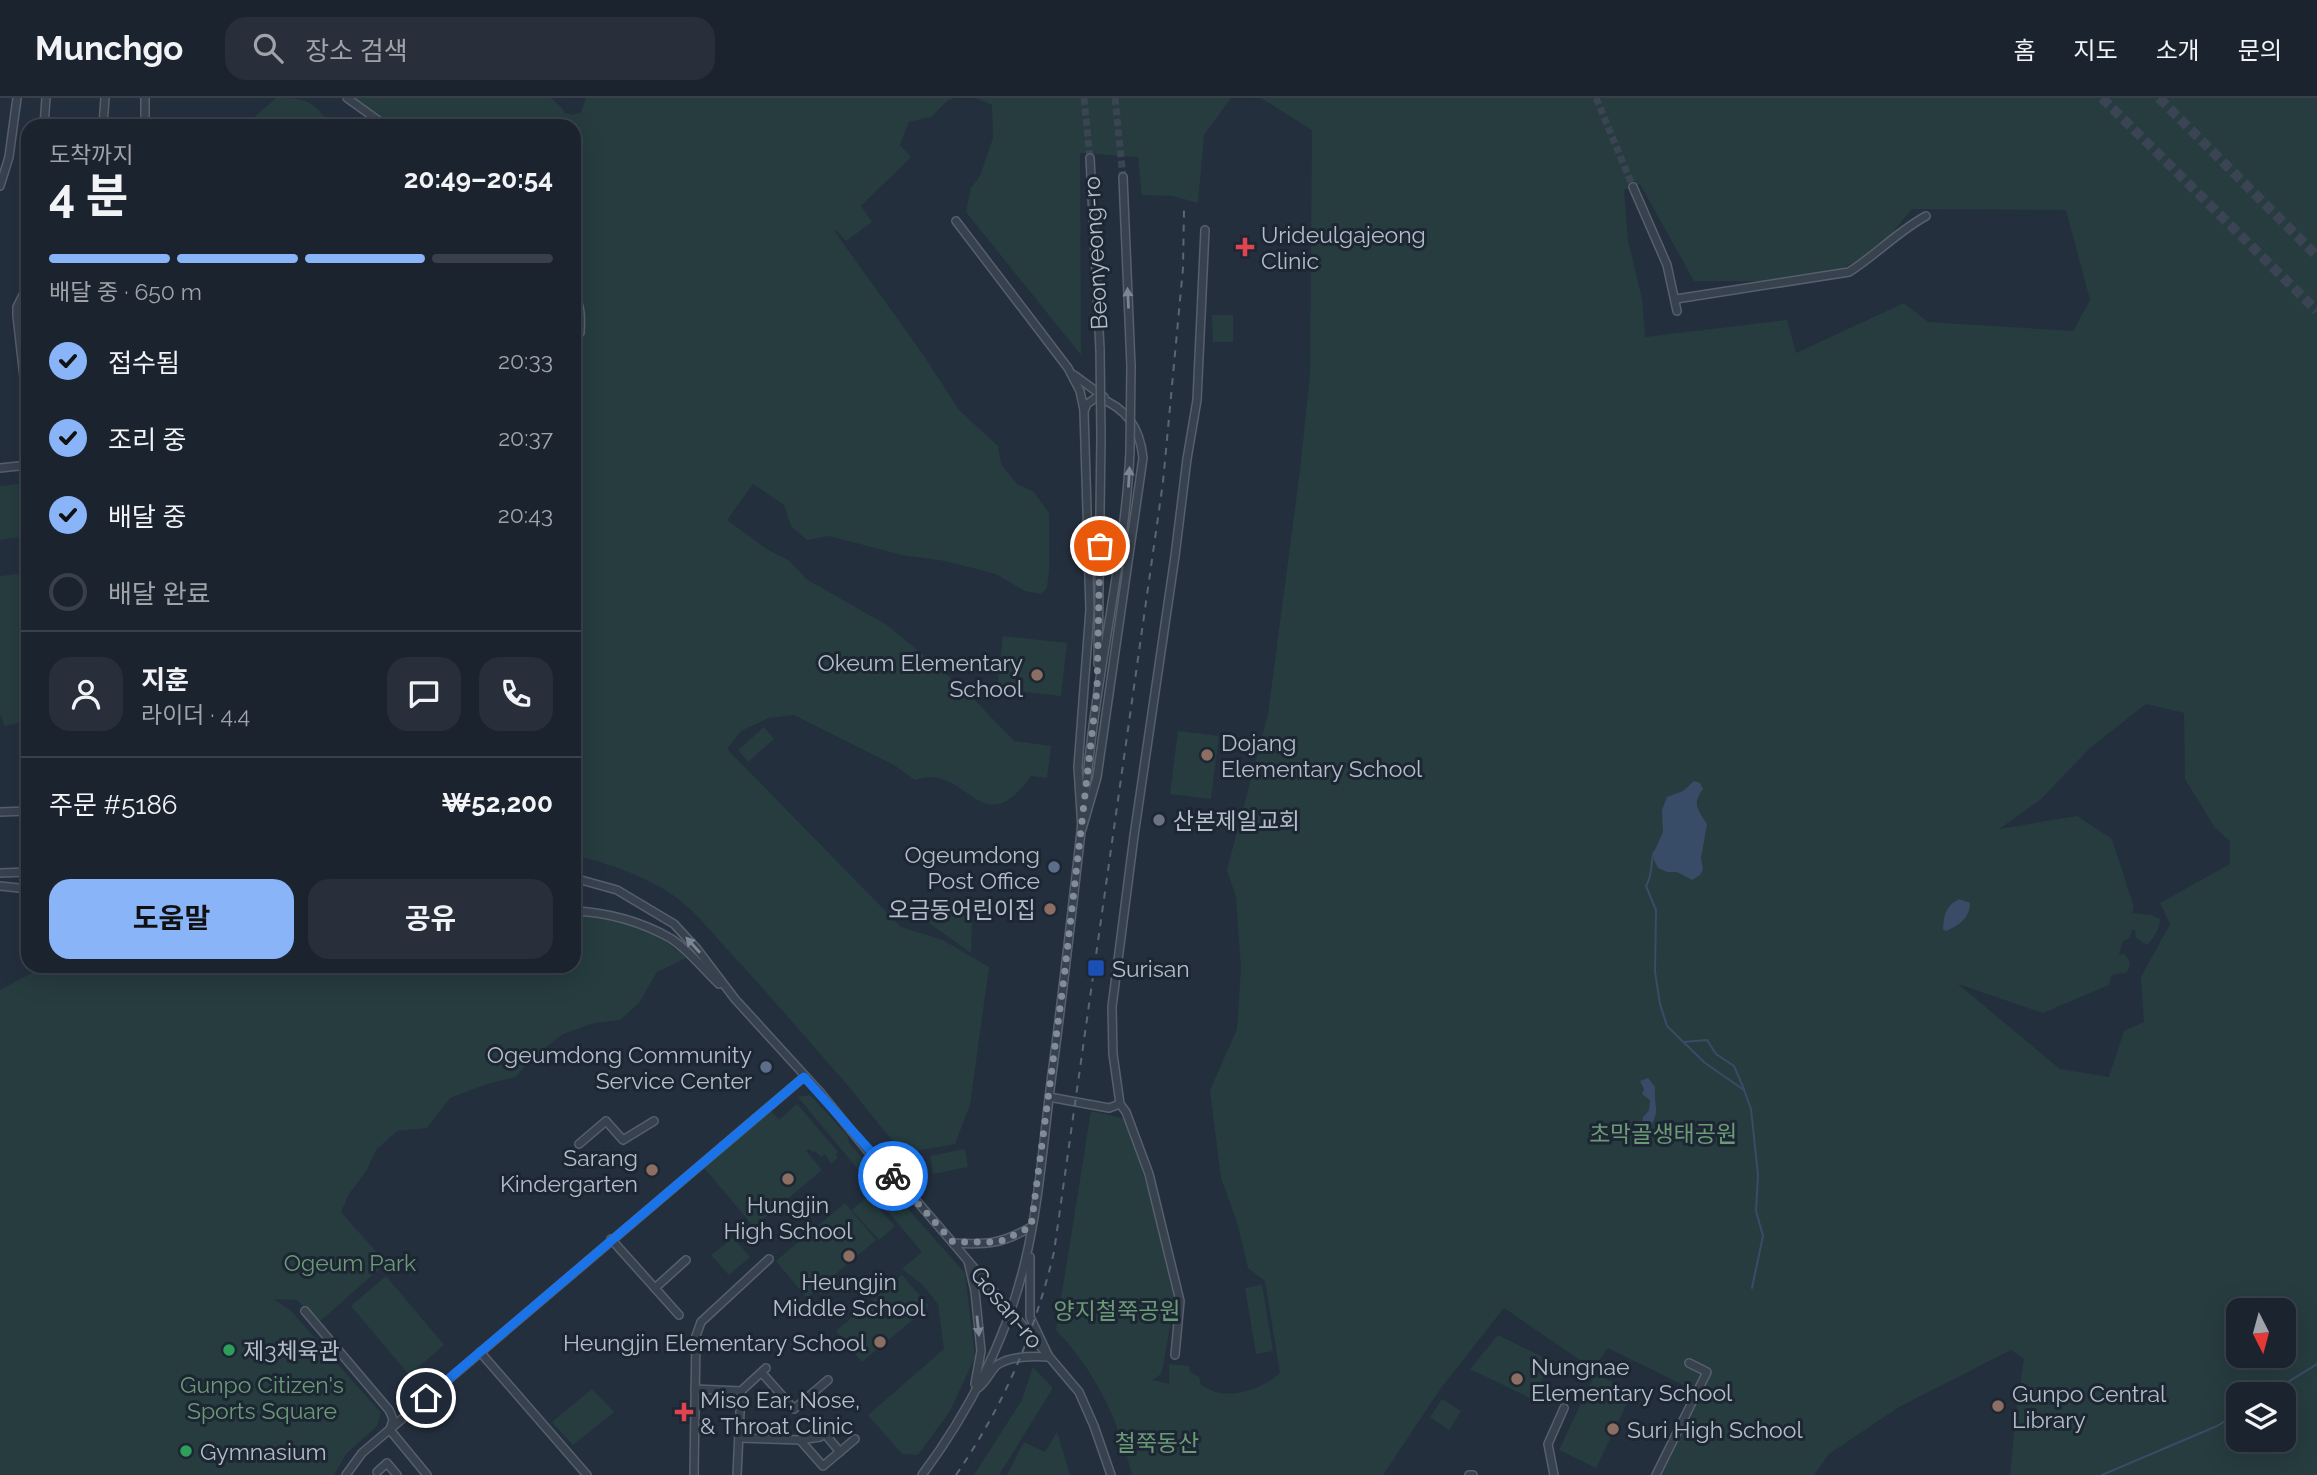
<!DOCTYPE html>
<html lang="ko">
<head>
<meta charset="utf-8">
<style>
  :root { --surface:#1b232e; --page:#282f3a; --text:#f1f3f6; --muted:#a0a4aa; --line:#39404a; --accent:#8ab4f8 }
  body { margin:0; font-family:Raleway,"Noto Sans KR",sans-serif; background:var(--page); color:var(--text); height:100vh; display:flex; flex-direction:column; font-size:26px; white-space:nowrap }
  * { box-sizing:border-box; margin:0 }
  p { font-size:23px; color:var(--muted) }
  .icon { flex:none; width:38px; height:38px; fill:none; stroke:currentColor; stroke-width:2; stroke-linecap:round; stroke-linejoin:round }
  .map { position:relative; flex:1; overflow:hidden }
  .side { position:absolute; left:21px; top:21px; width:560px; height:854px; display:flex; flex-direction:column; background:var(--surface); border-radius:21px; box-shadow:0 7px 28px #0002,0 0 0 2px var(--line) }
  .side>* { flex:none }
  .needle { width:46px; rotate:174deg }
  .tools { position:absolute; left:2226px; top:1200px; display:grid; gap:14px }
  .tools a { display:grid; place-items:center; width:70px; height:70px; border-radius:14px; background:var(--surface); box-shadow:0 7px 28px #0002,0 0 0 2px var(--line); font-size:35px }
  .pin { position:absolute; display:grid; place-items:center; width:60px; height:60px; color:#fff; margin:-30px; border:4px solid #fff; border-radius:50%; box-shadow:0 2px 7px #0007 }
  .courier { position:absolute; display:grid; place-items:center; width:70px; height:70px; margin:-35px; border:5px solid #1a73e8; border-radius:50%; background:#fff; color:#222; box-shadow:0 2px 9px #0007 }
  .head em { font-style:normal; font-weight:700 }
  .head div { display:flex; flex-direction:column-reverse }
  .head { display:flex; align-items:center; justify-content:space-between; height:119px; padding:0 28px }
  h1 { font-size:46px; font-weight:700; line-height:52px }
  .bar { display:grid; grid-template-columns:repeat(4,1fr); gap:10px 7px; align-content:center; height:84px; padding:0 28px }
  .bar i { height:9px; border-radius:5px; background:var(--line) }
  .bar .selected { background:var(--accent) }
  .bar p { grid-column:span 4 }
  .line { display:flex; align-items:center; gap:18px; padding:0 28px; border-top:2px solid var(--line) }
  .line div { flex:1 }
  .round { display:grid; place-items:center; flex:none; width:74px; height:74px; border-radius:21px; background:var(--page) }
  ol { padding:0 28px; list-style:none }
  li { display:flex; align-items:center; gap:21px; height:77px }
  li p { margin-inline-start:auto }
  li .icon { padding:7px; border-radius:50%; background:var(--accent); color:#111; stroke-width:4 }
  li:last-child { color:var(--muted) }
  li i { width:38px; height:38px; border:4px solid var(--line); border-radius:50% }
  .cta { display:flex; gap:14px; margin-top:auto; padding:14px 28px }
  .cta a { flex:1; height:80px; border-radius:21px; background:var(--accent); color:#111; font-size:28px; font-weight:700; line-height:80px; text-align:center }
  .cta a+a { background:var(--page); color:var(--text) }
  header { display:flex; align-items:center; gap:42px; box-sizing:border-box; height:98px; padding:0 35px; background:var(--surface); border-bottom:2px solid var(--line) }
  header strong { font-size:33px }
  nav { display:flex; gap:38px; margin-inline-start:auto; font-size:24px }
  .search { width:490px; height:63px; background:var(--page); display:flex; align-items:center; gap:18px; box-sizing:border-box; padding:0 24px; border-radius:21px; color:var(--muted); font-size:26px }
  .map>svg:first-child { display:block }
  .green { fill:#263c3f; fill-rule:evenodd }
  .water { fill:#394c67 }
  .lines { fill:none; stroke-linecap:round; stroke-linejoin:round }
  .stream { stroke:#394c67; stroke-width:2 }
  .minor-tunnel { stroke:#3a4453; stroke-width:7; stroke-dasharray:7 3.5; stroke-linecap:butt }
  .highway-tunnel { stroke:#3a4453; stroke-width:10; stroke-dasharray:10 5; stroke-linecap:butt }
  .minor-casing { stroke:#565f6c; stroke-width:10 }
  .minor { stroke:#38414e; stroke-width:7 }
  .rail { stroke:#5a6575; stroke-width:2; stroke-dasharray:7 7; stroke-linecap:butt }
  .minor-bridge-casing { stroke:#565f6c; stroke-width:10; stroke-linecap:butt }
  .minor-bridge { stroke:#38414e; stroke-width:7 }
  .oneway { fill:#7c8592 }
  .done { stroke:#828b98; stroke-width:7; stroke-dasharray:0 12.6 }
  .route { stroke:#1a73e8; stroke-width:9 }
  .health-dot { fill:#e0444e; stroke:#1d2633; stroke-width:2.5 }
  .education-dot { fill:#8d6e63; stroke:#1d2633; stroke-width:2.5 }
  .worship-dot { fill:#6b7280; stroke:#1d2633; stroke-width:2.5 }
  .service-dot { fill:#5c6f8a; stroke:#1d2633; stroke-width:2.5 }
  .transit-dot { fill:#1a4fb4; stroke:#1d2633; stroke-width:2.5 }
  .leisure-dot { fill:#2e9e5b; stroke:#1d2633; stroke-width:2.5 }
  .labels { text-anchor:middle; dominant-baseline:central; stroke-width:6; stroke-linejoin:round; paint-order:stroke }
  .poi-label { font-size:23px; fill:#b4bcc9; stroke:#1d2633; text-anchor:start }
  .street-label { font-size:23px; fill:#b4bcc9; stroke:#1d2633 }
  .park-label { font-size:23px; fill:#6b9a76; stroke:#1d2633 }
</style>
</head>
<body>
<header>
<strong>Munchgo</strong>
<div class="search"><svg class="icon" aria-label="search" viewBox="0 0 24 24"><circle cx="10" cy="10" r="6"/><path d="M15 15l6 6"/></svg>장소 검색</div>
<nav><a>홈</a><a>지도</a><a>소개</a><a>문의</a></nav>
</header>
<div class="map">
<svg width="2317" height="1377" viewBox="0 0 2317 1377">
  <rect width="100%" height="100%" fill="#242f3e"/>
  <!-- green -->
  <g class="green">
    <path d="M276 0C306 0 313 2 331 28H256L252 21Z"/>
    <path d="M353 0H551L563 11 564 15 573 17 581 14 586 0H954L947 3 931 19 909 24 900 47 911 59 861 108 872 124 846 143 836 132 835 134 922 255 959 312 998 348 1001 366 1017 386 1034 394 1049 415V472L1047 490 1041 496 1025 493 996 476 945 463 902 457 829 438 807 442 791 428 784 407 753 386 727 422 768 452 790 463 806 481 887 527 965 592 1014 643 1051 648 1047 680 1031 678C980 749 968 663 915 682L894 667 794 617 769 620 741 633 727 651 901 829 943 842 989 869 970 1007 955 1046 905 1055C882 1032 864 1007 843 982 808 942 773 901 737 862 716 840 697 814 673 797 644 778 608 764 574 758V28H439L428 21 425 27 390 28Z"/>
    <polygon points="976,0 1231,0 1204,37 1198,105 1172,98 1142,97 1138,59 1080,55 1081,257 966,114 971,90 980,78 993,40 992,7"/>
    <path d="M1261 0H2317V1377H2010L2016 1314 2024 1261 2011 1252 1899 1309 1829 1356 1814 1377H1662L1701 1296 1608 1250 1593 1271 1504 1210 1441 1290 1383 1377H1132C1118 1321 1096 1274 1056 1232L1091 1013 1126 1021 1151 1101 1175 1201 1163 1269 1161 1276 1152 1282 1169 1286V1266L1189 1268 1190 1274 1199 1279 1201 1287C1208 1290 1215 1295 1222 1295 1241 1298 1266 1288 1280 1275L1265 1183 1248 1170 1237 1124 1221 1080 1210 992 1237 931 1241 870 1236 799 1227 772 1268 616 1300 372 1310 277 1312 32ZM1640 86 1694 183H1780L1830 177 1879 151 1912 111 2066 112 2090 202 2073 233 1928 224 1904 205 1796 255 1787 222 1645 239 1642 201 1628 142 1624 92ZM2146 606 2184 615 2185 681 2215 730 2230 743V766L2160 805 2170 826 2141 879 2144 924 2124 933 2109 979 2060 971 1958 886 2043 915 2109 887 2112 877 2126 875C2132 867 2130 864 2125 856L2119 857 2123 843 2129 841 2132 832H2135L2136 840 2147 847C2154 839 2160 831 2160 821L2151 817 2132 815 2134 809 2112 741 2077 718 1999 731 2040 702 2090 650ZM2238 1213H2284V1258H2238ZM2238 1297H2284V1342H2238Z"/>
    <polygon points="1212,217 1233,217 1233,244 1213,244"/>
    <polygon points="27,385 28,438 0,442 0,388"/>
    <polygon points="28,475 28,623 5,628 0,617 0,478"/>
    <polygon points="1003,538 1067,545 1061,598 997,591"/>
    <polygon points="764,629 774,641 748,664 738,652"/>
    <polygon points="1178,633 1219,638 1211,701 1170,696"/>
    <polygon points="945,803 972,823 971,855 929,825"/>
    <path d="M574 814C589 816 604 817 619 820 643 826 668 844 686 860L657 874 639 905 620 922 594 925 563 936 537 956 515 979 487 986 450 1000 427 1030 397 1033 376 1052 367 1072 349 1096 341 1114 386 1165 318 1225 297 1202 274 1201 291 1213 381 1315 377 1328 346 1356 334 1377H0V892L45 868H574Z"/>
    <polygon points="810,997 847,1037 849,1045 965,1175 975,1259 950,1313 918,1357 902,1356 868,1317 944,1251 938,1206 923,1187 902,1171 922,1154 870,1092 867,1082 798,999"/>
    <polygon points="797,1006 838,1054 836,1056 838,1059 831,1066 825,1056 821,1059 815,1053 813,1054 809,1051 806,1053 822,1072 754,1129 704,1070 771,1013 779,1022"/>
    <polygon points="965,1051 968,1069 933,1076 930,1058"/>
    <polygon points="868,1098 895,1128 879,1142 852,1112"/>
    <polygon points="845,1105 876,1142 807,1200 776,1163"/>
    <polygon points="733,1140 750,1159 729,1177 711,1157"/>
    <polygon points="902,1177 929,1208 862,1264 836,1233"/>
    <polygon points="386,1178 444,1247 409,1277 351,1208"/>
    <polygon points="1262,1187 1273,1253 1256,1256 1245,1190"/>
    <polygon points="1498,1237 1551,1263 1532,1301 1470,1271"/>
    <polygon points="1033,1269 1053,1290 999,1377 974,1377 1022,1302"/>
    <polygon points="1595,1276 1633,1293 1596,1370 1559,1352"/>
    <polygon points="592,1291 614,1314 573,1347 552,1324"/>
    <polygon points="1442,1301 1461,1313 1449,1332 1430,1319"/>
    <polygon points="1057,1334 1070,1377 1007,1377 1024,1344 1045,1354"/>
  </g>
  <!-- water -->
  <g class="water">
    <path d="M1694 683 1700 685 1703 691C1691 706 1699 713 1707 726L1701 760 1703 771 1700 777 1692 782 1677 774H1667L1658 770 1654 762V754L1663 734 1662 712 1667 699 1683 693Z"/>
    <path d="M1959 801 1970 805C1970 820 1958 828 1946 833L1943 831C1944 817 1945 809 1959 801Z"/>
    <path d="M1648 980 1655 989C1654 1016 1662 1010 1646 1036L1641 1031 1643 1019 1649 1012 1650 1002 1642 996 1644 991 1640 983Z"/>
  </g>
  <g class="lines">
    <!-- stream -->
    <g class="stream">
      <path d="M1654 754C1650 767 1653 776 1646 788L1656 812 1655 874 1660 906 1667 928 1705 965 1744 992 1751 1011 1758 1077 1756 1113 1763 1138 1752 1190"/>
      <polyline points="1684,944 1707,942 1716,956 1734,968 1744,991"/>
      <polyline points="2267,1297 2317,1266"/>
      <polyline points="2102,1377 2217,1328 2238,1315"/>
    </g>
    <!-- minor-tunnel -->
    <g class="minor-tunnel">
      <polyline points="1084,0 1090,60"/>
      <polyline points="1115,0 1123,79"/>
      <polyline points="1596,0 1633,89"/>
    </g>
    <!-- highway-tunnel -->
    <g class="highway-tunnel">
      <polyline points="2102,0 2317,213"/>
      <polyline points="2159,0 2317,158"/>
    </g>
    <defs>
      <g id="minor">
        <polyline points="347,0 386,28"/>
        <polyline points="44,28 46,0"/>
        <polyline points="103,28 105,0"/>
        <polyline points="145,28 145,0"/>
        <polyline points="1090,60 1100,251"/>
        <polyline points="1123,79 1131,268"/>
        <polyline points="0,88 9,59 17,0"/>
        <polyline points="1633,89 1667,167 1677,213"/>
        <polyline points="956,123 1068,270 1080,293 1084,312"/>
        <polyline points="28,187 17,209 17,218 28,314"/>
        <path d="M574 195C581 208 581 221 580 235L574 239"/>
        <path d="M1676 201 1849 174C1876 157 1897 134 1926 118"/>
        <polyline points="1074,277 1104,299"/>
        <path d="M1097 299C1127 310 1140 330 1143 360L1097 679 1082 731 1078 669 1090 512 1084 313 1087 306Z"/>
        <polyline points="0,370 28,367"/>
        <polyline points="1098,566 1101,339"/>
        <polyline points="0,714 28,713"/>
        <polyline points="0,775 28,774"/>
        <polyline points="574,780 617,792 674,826 697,851 735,901 819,993 867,1052 915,1101 953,1145 1079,1294 1094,1328 1111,1377"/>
        <polyline points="0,788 28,791"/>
        <path d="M574 813C607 814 642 824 670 840 688 851 704 872 719 886"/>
        <polyline points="1049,999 1109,1010 1120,1006"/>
        <polyline points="579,1046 606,1023 623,1042 654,1023"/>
        <polyline points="611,1141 679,1217"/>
        <path d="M953 1145C986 1147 1002 1146 1031 1129"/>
        <polyline points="968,1163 975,1193 981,1253 975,1286"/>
        <polyline points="655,1190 686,1162"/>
        <polyline points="305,1213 389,1312 393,1321 390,1332 427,1377"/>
        <polyline points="480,1254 587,1377"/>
        <polyline points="1175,1257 1180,1203 1149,1076 1126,1014 1120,1006 1113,956 1112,909 1134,738 1175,458 1187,361 1197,302 1205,132"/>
        <polyline points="762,1275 794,1311 828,1282"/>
        <path d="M978 1290C987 1283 991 1272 997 1267 1010 1258 1034 1258 1049 1259L1030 1219V1159"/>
        <polyline points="695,1291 741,1293 737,1377"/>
        <polyline points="741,1293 766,1270"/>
        <polyline points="825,1336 840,1354"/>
        <polyline points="739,1340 800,1342 823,1368 855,1341"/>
        <polyline points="800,1342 820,1339 829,1332"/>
        <polyline points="377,1374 387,1365 397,1377"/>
        <polyline points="346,1377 362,1355 804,979"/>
        <polyline points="694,1377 696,1238 701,1224 769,1161"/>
        <path d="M922 1377C969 1314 1007 1240 1025 1164 1040 1102 1044 1033 1053 969 1067 864 1078 759 1090 653 1101 553 1125 455 1130 354"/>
        <polyline points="1469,1377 1473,1377"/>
        <polyline points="1554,1377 1548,1346 1564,1310"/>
        <polyline points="1656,1377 1707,1274 1689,1265"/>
      </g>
    </defs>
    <!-- minor casing -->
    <use href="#minor" class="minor-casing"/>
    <!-- minor -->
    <use href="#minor" class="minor"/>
    <!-- rail -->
    <path class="rail" d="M956 1377C1004 1307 1034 1237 1054 1154L1163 384 1183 170 1184 111"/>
    <defs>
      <g id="minor-bridge">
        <polyline points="1100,251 1101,339"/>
        <polyline points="1130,354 1131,268"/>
      </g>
    </defs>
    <!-- minor-bridge casing -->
    <use href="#minor-bridge" class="minor-bridge-casing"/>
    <!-- minor-bridge -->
    <use href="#minor-bridge" class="minor-bridge"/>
  </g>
  <!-- one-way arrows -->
  <defs><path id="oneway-solid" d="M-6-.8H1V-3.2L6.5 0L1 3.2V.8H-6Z" transform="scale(1.75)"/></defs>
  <g class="oneway">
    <use href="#oneway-solid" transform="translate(1128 200) rotate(-93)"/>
    <use href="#oneway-solid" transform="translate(1129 379) rotate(-87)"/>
    <use href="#oneway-solid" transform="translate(693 847) rotate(-132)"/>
    <use href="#oneway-solid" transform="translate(978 1228) rotate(84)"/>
  </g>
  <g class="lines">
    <!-- done -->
    <polyline class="done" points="893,1078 953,1144 999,1144 1031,1129 1064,880 1097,592 1100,448"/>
    <!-- route -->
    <polyline class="route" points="426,1300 804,979 893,1078"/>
  </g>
  <!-- markers -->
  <g class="health-dot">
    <path d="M1241.5 138.5h7v7h7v7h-7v7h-7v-7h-7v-7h7z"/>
    <path d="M680.5 1303.5h7v7h7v7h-7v7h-7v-7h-7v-7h7z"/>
  </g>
  <g class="education-dot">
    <circle cx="1037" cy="577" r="7"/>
    <circle cx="1207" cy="657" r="7"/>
    <circle cx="1050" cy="811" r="7"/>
    <circle cx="652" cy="1072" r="7"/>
    <circle cx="788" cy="1081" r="7"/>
    <circle cx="849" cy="1158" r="7"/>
    <circle cx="880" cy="1244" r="7"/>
    <circle cx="1517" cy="1281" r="7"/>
    <circle cx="1998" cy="1308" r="7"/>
    <circle cx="1613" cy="1331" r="7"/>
  </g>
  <circle class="worship-dot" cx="1159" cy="722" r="7"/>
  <g class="service-dot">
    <circle cx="1054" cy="769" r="7"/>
    <circle cx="766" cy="969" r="7"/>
  </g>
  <rect class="transit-dot" x="1087" y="861" width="18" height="18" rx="3.5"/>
  <g class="leisure-dot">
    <circle cx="229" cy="1252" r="7"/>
    <circle cx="186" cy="1353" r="7"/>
  </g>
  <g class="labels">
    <!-- poi labels -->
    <g class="poi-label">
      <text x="1261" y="136">Urideulgajeong<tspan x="1261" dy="26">Clinic</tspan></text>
      <text x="1023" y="564" text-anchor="end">Okeum Elementary<tspan x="1023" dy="26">School</tspan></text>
      <text x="1221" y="644">Dojang<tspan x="1221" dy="26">Elementary School</tspan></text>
      <text x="1173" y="722">산본제일교회</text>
      <text x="1040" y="756" text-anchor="end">Ogeumdong<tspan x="1040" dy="26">Post Office</tspan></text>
      <text x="1036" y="811" text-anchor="end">오금동어린이집</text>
      <text x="1112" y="870">Surisan</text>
      <text x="752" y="956" text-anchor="end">Ogeumdong Community<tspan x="752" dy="26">Service Center</tspan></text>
      <text x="638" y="1059" text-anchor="end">Sarang<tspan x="638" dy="26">Kindergarten</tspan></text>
      <text x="788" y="1106" text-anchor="middle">Hungjin<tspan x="788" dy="26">High School</tspan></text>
      <text x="849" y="1183" text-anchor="middle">Heungjin<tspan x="849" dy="26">Middle School</tspan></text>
      <text x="866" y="1244" text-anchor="end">Heungjin Elementary School</text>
      <text x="243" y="1252">제3체육관</text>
      <text x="1531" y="1268">Nungnae<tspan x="1531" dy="26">Elementary School</tspan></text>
      <text x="2012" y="1295">Gunpo Central<tspan x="2012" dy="26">Library</tspan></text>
      <text x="700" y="1301">Miso Ear, Nose,<tspan x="700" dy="26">&amp; Throat Clinic</tspan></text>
      <text x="1627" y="1331">Suri High School</text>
      <text x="200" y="1353">Gymnasium</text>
    </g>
    <!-- street labels -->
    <g class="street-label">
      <text transform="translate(1095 155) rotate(-93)">Beonyeong-ro</text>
      <text transform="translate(1007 1209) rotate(50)">Gosan-ro</text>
    </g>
    <!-- park labels -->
    <g class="park-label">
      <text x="1663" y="1035">초막골생태공원</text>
      <text x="350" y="1164">Ogeum Park</text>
      <text x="1117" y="1212">양지철쭉공원</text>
      <text x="262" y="1286">Gunpo Citizen's<tspan x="262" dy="26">Sports Square</tspan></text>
      <text x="1157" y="1344">철쭉동산</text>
    </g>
  </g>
</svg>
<div class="tools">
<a><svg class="needle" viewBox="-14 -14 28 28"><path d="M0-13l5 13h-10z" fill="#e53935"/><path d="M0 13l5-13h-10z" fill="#a0a4aa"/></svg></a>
<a><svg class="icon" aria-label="layers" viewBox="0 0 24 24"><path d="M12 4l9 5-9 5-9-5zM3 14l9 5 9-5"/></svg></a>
</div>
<div class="pin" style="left:1100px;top:448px;background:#ea580c"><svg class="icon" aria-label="bag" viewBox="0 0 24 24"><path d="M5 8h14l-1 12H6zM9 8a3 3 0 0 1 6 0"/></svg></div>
<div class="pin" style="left:426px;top:1300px;background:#1f2937"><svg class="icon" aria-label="home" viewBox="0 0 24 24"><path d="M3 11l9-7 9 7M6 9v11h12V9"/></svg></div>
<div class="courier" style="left:893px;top:1078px"><svg class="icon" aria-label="bike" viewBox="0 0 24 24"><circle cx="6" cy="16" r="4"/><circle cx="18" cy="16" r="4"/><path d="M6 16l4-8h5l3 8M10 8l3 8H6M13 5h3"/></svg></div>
<section class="side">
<div class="head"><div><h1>4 분</h1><p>도착까지</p></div><em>20:49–20:54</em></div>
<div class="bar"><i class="selected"></i><i class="selected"></i><i class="selected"></i><i></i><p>배달 중 · 650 m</p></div>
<ol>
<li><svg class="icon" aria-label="check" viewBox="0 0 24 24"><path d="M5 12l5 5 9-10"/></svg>접수됨<p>20:33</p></li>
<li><svg class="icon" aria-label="check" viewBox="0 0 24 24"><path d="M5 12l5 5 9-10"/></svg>조리 중<p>20:37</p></li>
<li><svg class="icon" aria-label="check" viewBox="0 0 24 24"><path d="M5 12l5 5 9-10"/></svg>배달 중<p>20:43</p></li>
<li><i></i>배달 완료</li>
</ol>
<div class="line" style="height:126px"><a class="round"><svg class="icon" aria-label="person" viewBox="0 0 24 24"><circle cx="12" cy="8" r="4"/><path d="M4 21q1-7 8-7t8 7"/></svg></a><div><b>지훈</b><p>라이더 · 4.4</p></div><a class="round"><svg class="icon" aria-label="chat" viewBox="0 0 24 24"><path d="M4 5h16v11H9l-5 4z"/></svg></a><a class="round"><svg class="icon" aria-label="phone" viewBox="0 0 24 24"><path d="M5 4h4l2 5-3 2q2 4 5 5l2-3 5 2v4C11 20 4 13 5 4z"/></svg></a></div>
<div class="line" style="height:91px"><div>주문 #5186</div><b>₩52,200</b></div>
<div class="cta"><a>도움말</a><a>공유</a></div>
</section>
</div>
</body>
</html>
